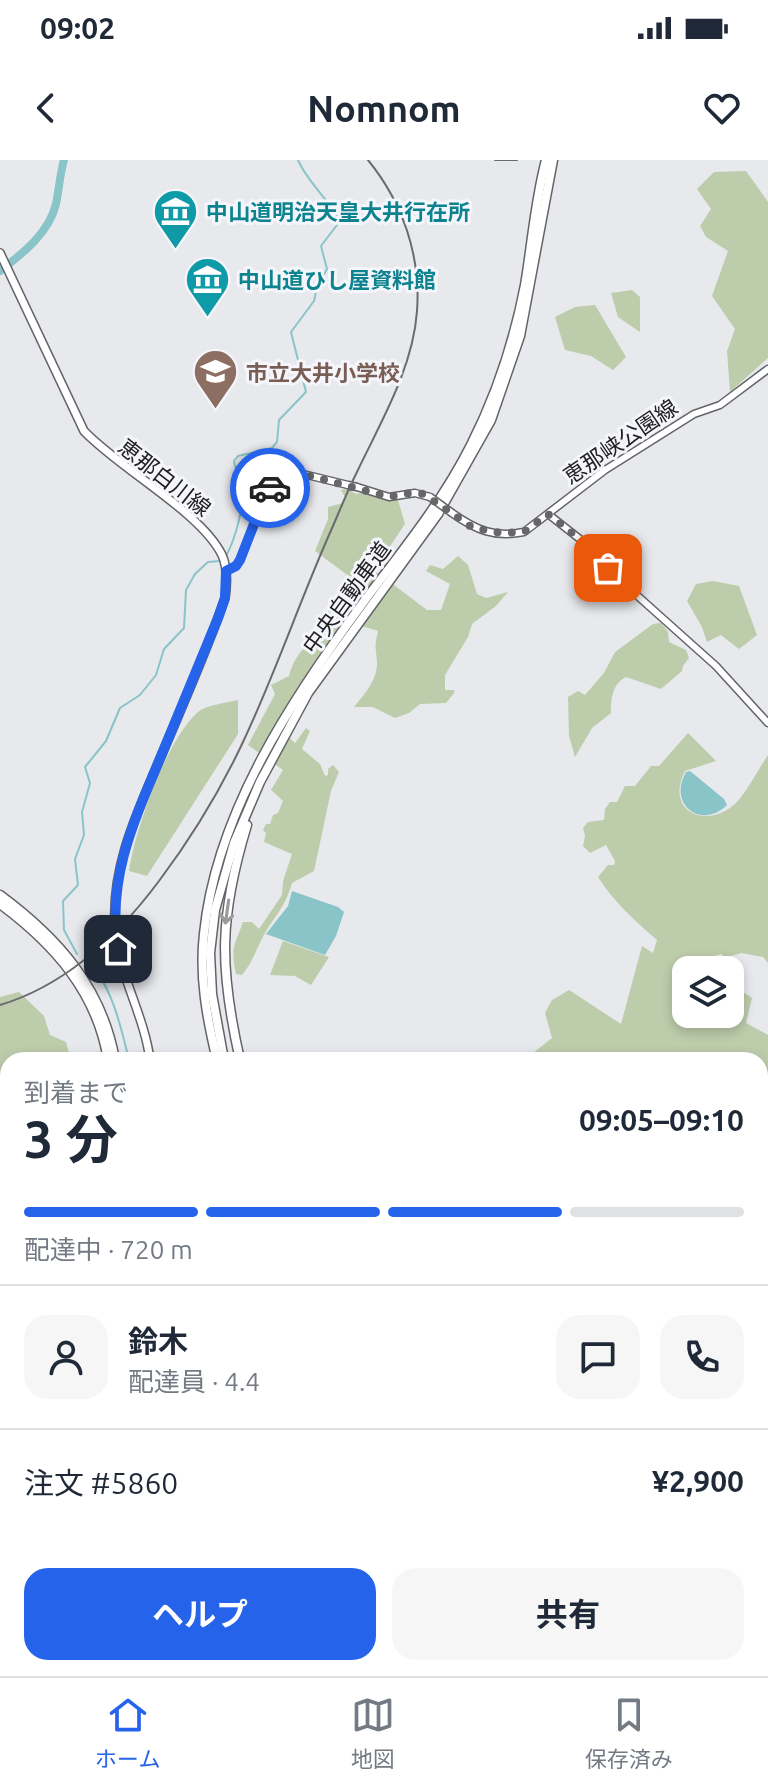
<!DOCTYPE html>
<html lang="ja">
<head>
<meta charset="utf-8">
<style>
  :root { --surface:#fff; --page:#f6f6f7; --text:#1f2937; --muted:#747a83; --line:#e0e1e3; --accent:#2563eb }
  body { margin:0; font-family:Ubuntu,"Noto Sans JP",sans-serif; background:var(--page); color:var(--text); height:100vh; display:flex; flex-direction:column; font-size:30px; white-space:nowrap }
  * { box-sizing:border-box; margin:0 }
  p { font-size:26px; color:var(--muted) }
  .icon { flex:none; width:44px; height:44px; fill:none; stroke:currentColor; stroke-width:2; stroke-linecap:round; stroke-linejoin:round }
  .map { position:relative; flex:1; overflow:hidden }
  .drawer { position:absolute; left:0px; top:892px; width:768px; height:624px; display:flex; flex-direction:column; background:var(--surface); border-radius:24px 24px 0 0; box-shadow:0 4px 12px #0003 }
  .drawer>* { flex:none }
  .tools { position:absolute; left:672px; top:796px; display:grid; gap:16px }
  .tools a { display:grid; place-items:center; width:72px; height:72px; border-radius:16px; background:var(--surface); box-shadow:0 4px 12px #0003; font-size:40px }
  .pin { position:absolute; display:grid; place-items:center; width:68px; height:68px; color:#fff; margin:-34px; border-radius:16px; box-shadow:0 4px 12px #0006 }
  .courier { position:absolute; display:grid; place-items:center; width:80px; height:80px; margin:-40px; border:6px solid #2563eb; border-radius:50%; background:#fff; color:#222; box-shadow:0 2px 10px #0007 }
  .head em { font-style:normal; font-weight:700 }
  .head div { display:flex; flex-direction:column-reverse }
  .head { display:flex; align-items:center; justify-content:space-between; height:136px; padding:0 24px }
  h1 { font-size:52px; font-weight:700; line-height:60px }
  .bar { display:grid; grid-template-columns:repeat(4,1fr); gap:12px 8px; align-content:center; height:96px; padding:0 24px }
  .bar i { height:10px; border-radius:6px; background:var(--line) }
  .bar .on { background:var(--accent) }
  .bar p { grid-column:span 4 }
  .line { display:flex; align-items:center; gap:20px; padding:0 24px; border-top:2px solid var(--line) }
  .line div { flex:1 }
  .round { display:grid; place-items:center; flex:none; width:84px; height:84px; border-radius:24px; background:var(--page) }
  .button { display:flex; gap:16px; margin-top:auto; padding:16px 24px }
  .button a { flex:1; height:92px; border-radius:24px; background:var(--accent); color:#fff; font-size:32px; font-weight:700; line-height:92px; text-align:center }
  .button a+a { background:var(--page); color:var(--text) }
  .status { display:flex; justify-content:space-between; align-items:center; height:56px; padding:0 40px; background:var(--surface); direction:ltr }
  .status svg { height:22px; fill:currentColor }
  header { display:flex; justify-content:space-between; align-items:center; height:104px; padding:0 24px; background:var(--surface); font-size:36px; font-weight:700 }
  .dock { display:flex; justify-content:space-around; align-items:center; height:112px; border-top:2px solid var(--line); background:var(--surface); font-size:22px; color:var(--muted) }
  .dock a { display:grid; justify-items:center; gap:4px }
  .dock .on { color:var(--accent) }
  .map>svg:first-child { display:block }
  .green { fill:#bdccab }
  .water { fill:#89c4c8 }
  .lines { fill:none; stroke-linecap:round; stroke-linejoin:round }
  .stream { stroke:#89c4c8; stroke-width:2 }
  .river { stroke:#89c4c8; stroke-width:8 }
  .secondary-casing { stroke:#636468; stroke-width:9 }
  .primary-casing { stroke:#636468; stroke-width:10 }
  .highway-casing { stroke:#636468; stroke-width:11 }
  .secondary { stroke:#fff; stroke-width:6 }
  .primary { stroke:#fff; stroke-width:7 }
  .highway { stroke:#fff; stroke-width:8 }
  .rail { stroke:#6b6b6e; stroke-width:2 }
  .secondary-bridge-casing { stroke:#636468; stroke-width:9; stroke-linecap:butt }
  .secondary-bridge { stroke:#fff; stroke-width:6 }
  .oneway { stroke:#9b9b9c }
  .done { stroke:#67676a; stroke-width:8; stroke-dasharray:0 14.4 }
  .route { stroke:#2563eb; stroke-width:10 }
  .labels { text-anchor:middle; dominant-baseline:central; stroke-width:6; stroke-linejoin:round; paint-order:stroke }
  .culture-label { font-size:22px; font-weight:bold; fill:#0d838f; stroke:#f5f6fb; text-anchor:start }
  .education-label { font-size:22px; font-weight:bold; fill:#785e54; stroke:#f5f6fb; text-anchor:start }
  .street-label { font-size:22px; fill:#212123; stroke:#f5f6fb }
</style>
</head>
<body>
<div class="status"><b>09:02</b><svg viewBox="0 0 49 12"><path d="M0 12V9h3v3zM5 12V6h3v6zM10 12V3h3v9zM15 12V0h3v12zM26 1h20v11H26zM47 4h2v5h-2z"/></svg></div>
<header><svg class="icon" aria-label="back" viewBox="0 0 24 24"><path d="M15 5l-7 7 7 7"/></svg>Nomnom<svg class="icon" aria-label="heart" viewBox="0 0 24 24"><path d="M12 20l-8-8c-3-5 5-10 8-4 3-6 11-1 8 4z"/></svg></header>
<div class="map">
<svg width="768" height="1516" viewBox="0 0 768 1516">
  <rect width="100%" height="100%" fill="#e8e9ed"/>
  <!-- green -->
  <g class="green">
    <polygon points="746,11 768,42 768,198 730,232 727,191 735,169 712,136 728,91 706,77 700,66 711,49 697,29 714,12"/>
    <polygon points="632,130 640,137 640,172 618,157 611,133"/>
    <polygon points="595,145 626,197 613,210 591,196 565,190 555,157 575,147"/>
    <path d="M347 329 356 334 365 332 398 340 405 364 374 410 427 450H441L450 424 426 411 430 405 443 409 458 396 468 405 477 434 486 438 508 432 496 446 472 464 468 477 445 515V530H454V533L446 543 420 544 409 553 395 558 373 547H354C364 535 378 519 377 502 376 487 374 488 378 471L345 461 275 564 295 583 306 568 310 571 302 589 320 604 325 616 328 615V609L333 605 339 612 331 631 314 711 292 723C284 750 276 753 264 775 256 789 253 802 242 815L236 814C230 786 235 785 243 762H252L259 769 282 735 283 721 292 694 264 682 266 673 263 670 266 664H270L273 655 278 653 283 641 271 630 283 610 248 585 275 534 271 525 289 516C295 493 308 482 328 473L330 467 325 463 326 454 350 417 315 391 328 359V347L343 343 345 337 341 330Z"/>
    <polygon points="713,421 739,426 757,475 739,489 721,475 707,482 702,467 687,441 696,424"/>
    <path d="M661 463 668 472 669 482 686 490 689 498 683 506 682 511 661 529 626 517C612 524 611 539 611 553L592 568 575 597 569 576 568 537 578 531 585 535 604 513 615 492 653 464Z"/>
    <path d="M238 540V574L147 716 129 711C135 670 166 581 197 553 205 545 226 543 238 540Z"/>
    <path d="M688 573 716 601 685 611C664 653 708 670 736 643 748 630 758 610 768 595V803L763 797 741 793 725 798 721 794 694 802 691 810H686V817L682 824 686 838V854H730V823L752 838 746 863 768 875V1118L760 1128V900H524L552 878 545 853 552 840 569 830 621 864 642 786 653 793 657 780C636 762 612 740 598 717L608 705H614L615 701 606 685 590 693 583 686 585 676 583 668 588 662 604 660 605 649 610 642H617L625 626H635L651 606H659Z"/>
    <polygon points="283,781 329,797 311,825 295,816 270,815"/>
    <polygon points="19,832 44,856 50,875 66,882 71,900 8,900 8,1002 0,1012 3,1022 8,1026 8,1118 0,1123 0,837"/>
    <polygon points="0,1173 8,1189 8,1274 0,1271"/>
    <polygon points="27,1508 164,1508 174,1516 21,1516 20,1513"/>
  </g>
  <!-- water -->
  <g class="water">
    <path d="M690 611 724 639 727 645C702 670 667 645 686 612Z"/>
    <polygon points="292,731 338,747 344,752 336,776 325,795 266,774 288,746"/>
  </g>
  <g class="lines">
    <!-- stream -->
    <g class="stream">
      <path d="M225 398C235 380 245 346 242 325 241 315 235 311 234 301L238 296 272 288 277 282 279 260 306 232 291 172 314 141 317 127 327 109 321 86 340 61C328 39 307 21 298 0"/>
      <polyline points="77,794 64,770 63,741 78,725 75,699 84,675 82,652 90,623 85,607 106,581 120,548 140,535 156,515 164,489 184,468 186,430 195,414 208,402 220,401"/>
      <path d="M87 805C110 816 123 875 129 900"/>
      <polyline points="705,1508 711,1516"/>
    </g>
    <!-- river -->
    <g class="river">
      <path d="M0 111C23 93 49 73 56 44 59 29 60 14 64 0"/>
      <polyline points="760,1131 768,1122"/>
      <polyline points="503,1516 514,1508"/>
    </g>
    <defs>
      <g id="secondary">
        <polyline points="357,327 389,337 415,333 430,337"/>
        <path d="M452 353C476 370 494 378 524 372L605 310 694 254 720 245 768 209"/>
        <polyline points="548,354 590,387 622,422 716,506 768,563"/>
        <polyline points="226,411 236,406 240,400 269,328 303,314 348,325"/>
        <polyline points="760,1193 768,1188"/>
        <polyline points="0,1299 8,1297"/>
        <polyline points="0,1409 8,1401"/>
        <polyline points="439,1508 448,1516"/>
        <polyline points="651,1516 654,1508"/>
      </g>
      <path id="primary" d="M0 93 84 271C120 309 201 352 222 395 228 408 227 424 225 438 205 497 178 555 154 613 133 662 112 710 115 765 117 813 144 853 150 900"/>
      <g id="highway">
        <path d="M0 735C58 778 102 827 115 900"/>
        <path d="M0 744C54 784 97 832 108 900"/>
        <path d="M217 900C207 859 199 816 204 774 216 652 294 536 365 440 403 390 443 341 471 285 497 234 514 182 525 125 532 84 535 41 546 0"/>
        <polyline points="224,900 212,834 210,793 215,750 234,683 260,622 308,533 438,354 491,260 520,176 553,0"/>
        <path d="M240 900C219 807 219 757 247 665"/>
        <polyline points="252,1508 255,1516"/>
        <polyline points="263,1508 268,1516"/>
        <polyline points="272,1508 276,1516"/>
        <polyline points="385,1508 393,1516"/>
        <polyline points="394,1508 403,1516"/>
      </g>
    </defs>
    <!-- secondary casing -->
    <use href="#secondary" class="secondary-casing"/>
    <!-- primary casing -->
    <use href="#primary" class="primary-casing"/>
    <!-- highway casing -->
    <use href="#highway" class="highway-casing"/>
    <!-- secondary -->
    <use href="#secondary" class="secondary"/>
    <!-- primary -->
    <use href="#primary" class="primary"/>
    <!-- highway -->
    <use href="#highway" class="highway"/>
    <!-- rail -->
    <g class="rail">
      <polyline points="495,0 517,0"/>
      <path d="M0 845C67 825 118 776 159 721 192 677 220 631 243 582 275 514 299 443 329 375 338 355 346 334 356 314 380 263 413 209 417 151 421 96 403 43 368 0"/>
    </g>
    <defs>
      <g id="secondary-bridge">
        <polyline points="348,325 357,327"/>
        <polyline points="430,337 452,353"/>
      </g>
    </defs>
    <!-- secondary-bridge casing -->
    <use href="#secondary-bridge" class="secondary-bridge-casing"/>
    <!-- secondary-bridge -->
    <use href="#secondary-bridge" class="secondary-bridge"/>
  </g>
  <!-- one-way arrows -->
  <defs><path id="oneway-shaft" d="M-6 0H5M1.5-3L5.5 0L1.5 3" fill="none" stroke-width="1.6" stroke-linecap="round" stroke-linejoin="round" transform="scale(2)"/></defs>
  <use class="oneway" href="#oneway-shaft" transform="translate(227 752) rotate(98)"/>
  <g class="lines">
    <!-- done -->
    <polyline class="done" points="270,328 303,314 389,337 410,333 424,334 473,368 502,373 524,372 548,354 590,387 608,408"/>
    <!-- route -->
    <path class="route" d="M118 789C106 716 137 654 164 589 182 545 200 501 218 458L225 438 226 411 236 406 240 400 264 338 270 328"/>
  </g>
  <!-- icons -->
  <defs>
    <symbol id="museum-pin" viewBox="-11 -11 22 30"><path d="M0 17L-7.5 6A9.5 9.5 0 1 1 7.5 6Z" fill="#0f9aa8" stroke="#f5f6fb"/><path d="M0-6L6-3V-2H-6V-3ZM-5-1h2V3h-2ZM-1-1h2V3h-2ZM3-1h2V3H3ZM-6 4H6V6H-6Z" fill="#fff"/></symbol>
    <symbol id="school-pin" viewBox="-11 -11 22 30"><path d="M0 17L-7.5 6A9.5 9.5 0 1 1 7.5 6Z" fill="#8d6e63" stroke="#f5f6fb"/><path d="M0-5L7-2L0 1L-7-2ZM-4 1L0 2.5L4 1V4Q0 6-4 4Z" fill="#fff"/></symbol>
  </defs>
  <g fill-rule="evenodd">
    <use href="#museum-pin" x="150" y="26" width="51" height="69"/>
    <use href="#museum-pin" x="182" y="94" width="51" height="69"/>
    <use href="#school-pin" x="190" y="186" width="51" height="69"/>
  </g>
  <g class="labels">
    <!-- culture labels -->
    <g class="culture-label">
      <text x="206" y="51">中山道明治天皇大井行在所</text>
      <text x="238" y="119">中山道ひし屋資料館</text>
    </g>
    <!-- education labels -->
    <g class="education-label">
      <text x="246" y="212">市立大井小学校</text>
    </g>
    <!-- street labels -->
    <g class="street-label">
      <text transform="translate(620 281) rotate(-34)">恵那峡公園線</text>
      <text transform="translate(165 317) rotate(38)">恵那白川線</text>
      <text transform="translate(346 437) rotate(-54)">中央自動車道</text>
    </g>
  </g>
</svg>
<div class="tools">
<a><svg class="icon" aria-label="layers" viewBox="0 0 24 24"><path d="M12 4l9 5-9 5-9-5zM3 14l9 5 9-5"/></svg></a>
</div>
<div class="pin" style="left:608px;top:408px;background:#ea580c"><svg class="icon" aria-label="bag" viewBox="0 0 24 24"><path d="M5 8h14l-1 12H6zM9 8a3 3 0 0 1 6 0"/></svg></div>
<div class="pin" style="left:118px;top:789px;background:#1f2937"><svg class="icon" aria-label="home" viewBox="0 0 24 24"><path d="M3 11l9-7 9 7M6 9v11h12V9"/></svg></div>
<div class="courier" style="left:270px;top:328px"><svg class="icon" aria-label="car" viewBox="0 0 24 24"><path d="M5 17H2v-5l4-1 3-4h7l3 4 3 1v5h-3M9 17h6M6 11h13"/><circle cx="7" cy="17" r="2"/><circle cx="17" cy="17" r="2"/></svg></div>
<section class="drawer">
<div class="head"><div><h1>3 分</h1><p>到着まで</p></div><em>09:05–09:10</em></div>
<div class="bar"><i class="on"></i><i class="on"></i><i class="on"></i><i></i><p>配達中 · 720 m</p></div>
<div class="line" style="height:144px"><a class="round"><svg class="icon" aria-label="person" viewBox="0 0 24 24"><circle cx="12" cy="8" r="4"/><path d="M4 21q1-7 8-7t8 7"/></svg></a><div><b>鈴木</b><p>配達員 · 4.4</p></div><a class="round"><svg class="icon" aria-label="chat" viewBox="0 0 24 24"><path d="M4 5h16v11H9l-5 4z"/></svg></a><a class="round"><svg class="icon" aria-label="phone" viewBox="0 0 24 24"><path d="M5 4h4l2 5-3 2q2 4 5 5l2-3 5 2v4C11 20 4 13 5 4z"/></svg></a></div>
<div class="line" style="height:104px"><div>注文 #5860</div><b>¥2,900</b></div>
<div class="button"><a>ヘルプ</a><a>共有</a></div>
</section>
</div>
<nav class="dock">
<a class="on"><svg class="icon" aria-label="home" viewBox="0 0 24 24"><path d="M3 11l9-7 9 7M6 9v11h12V9"/></svg>ホーム</a>
<a><svg class="icon" aria-label="map" viewBox="0 0 24 24"><path d="M3 6l6-2 6 2 6-2v14l-6 2-6-2-6 2zM9 4v14M15 6v14"/></svg>地図</a>
<a><svg class="icon" aria-label="saved" viewBox="0 0 24 24"><path d="M7 4h10v16l-5-4-5 4z"/></svg>保存済み</a>
</nav>
</body>
</html>
